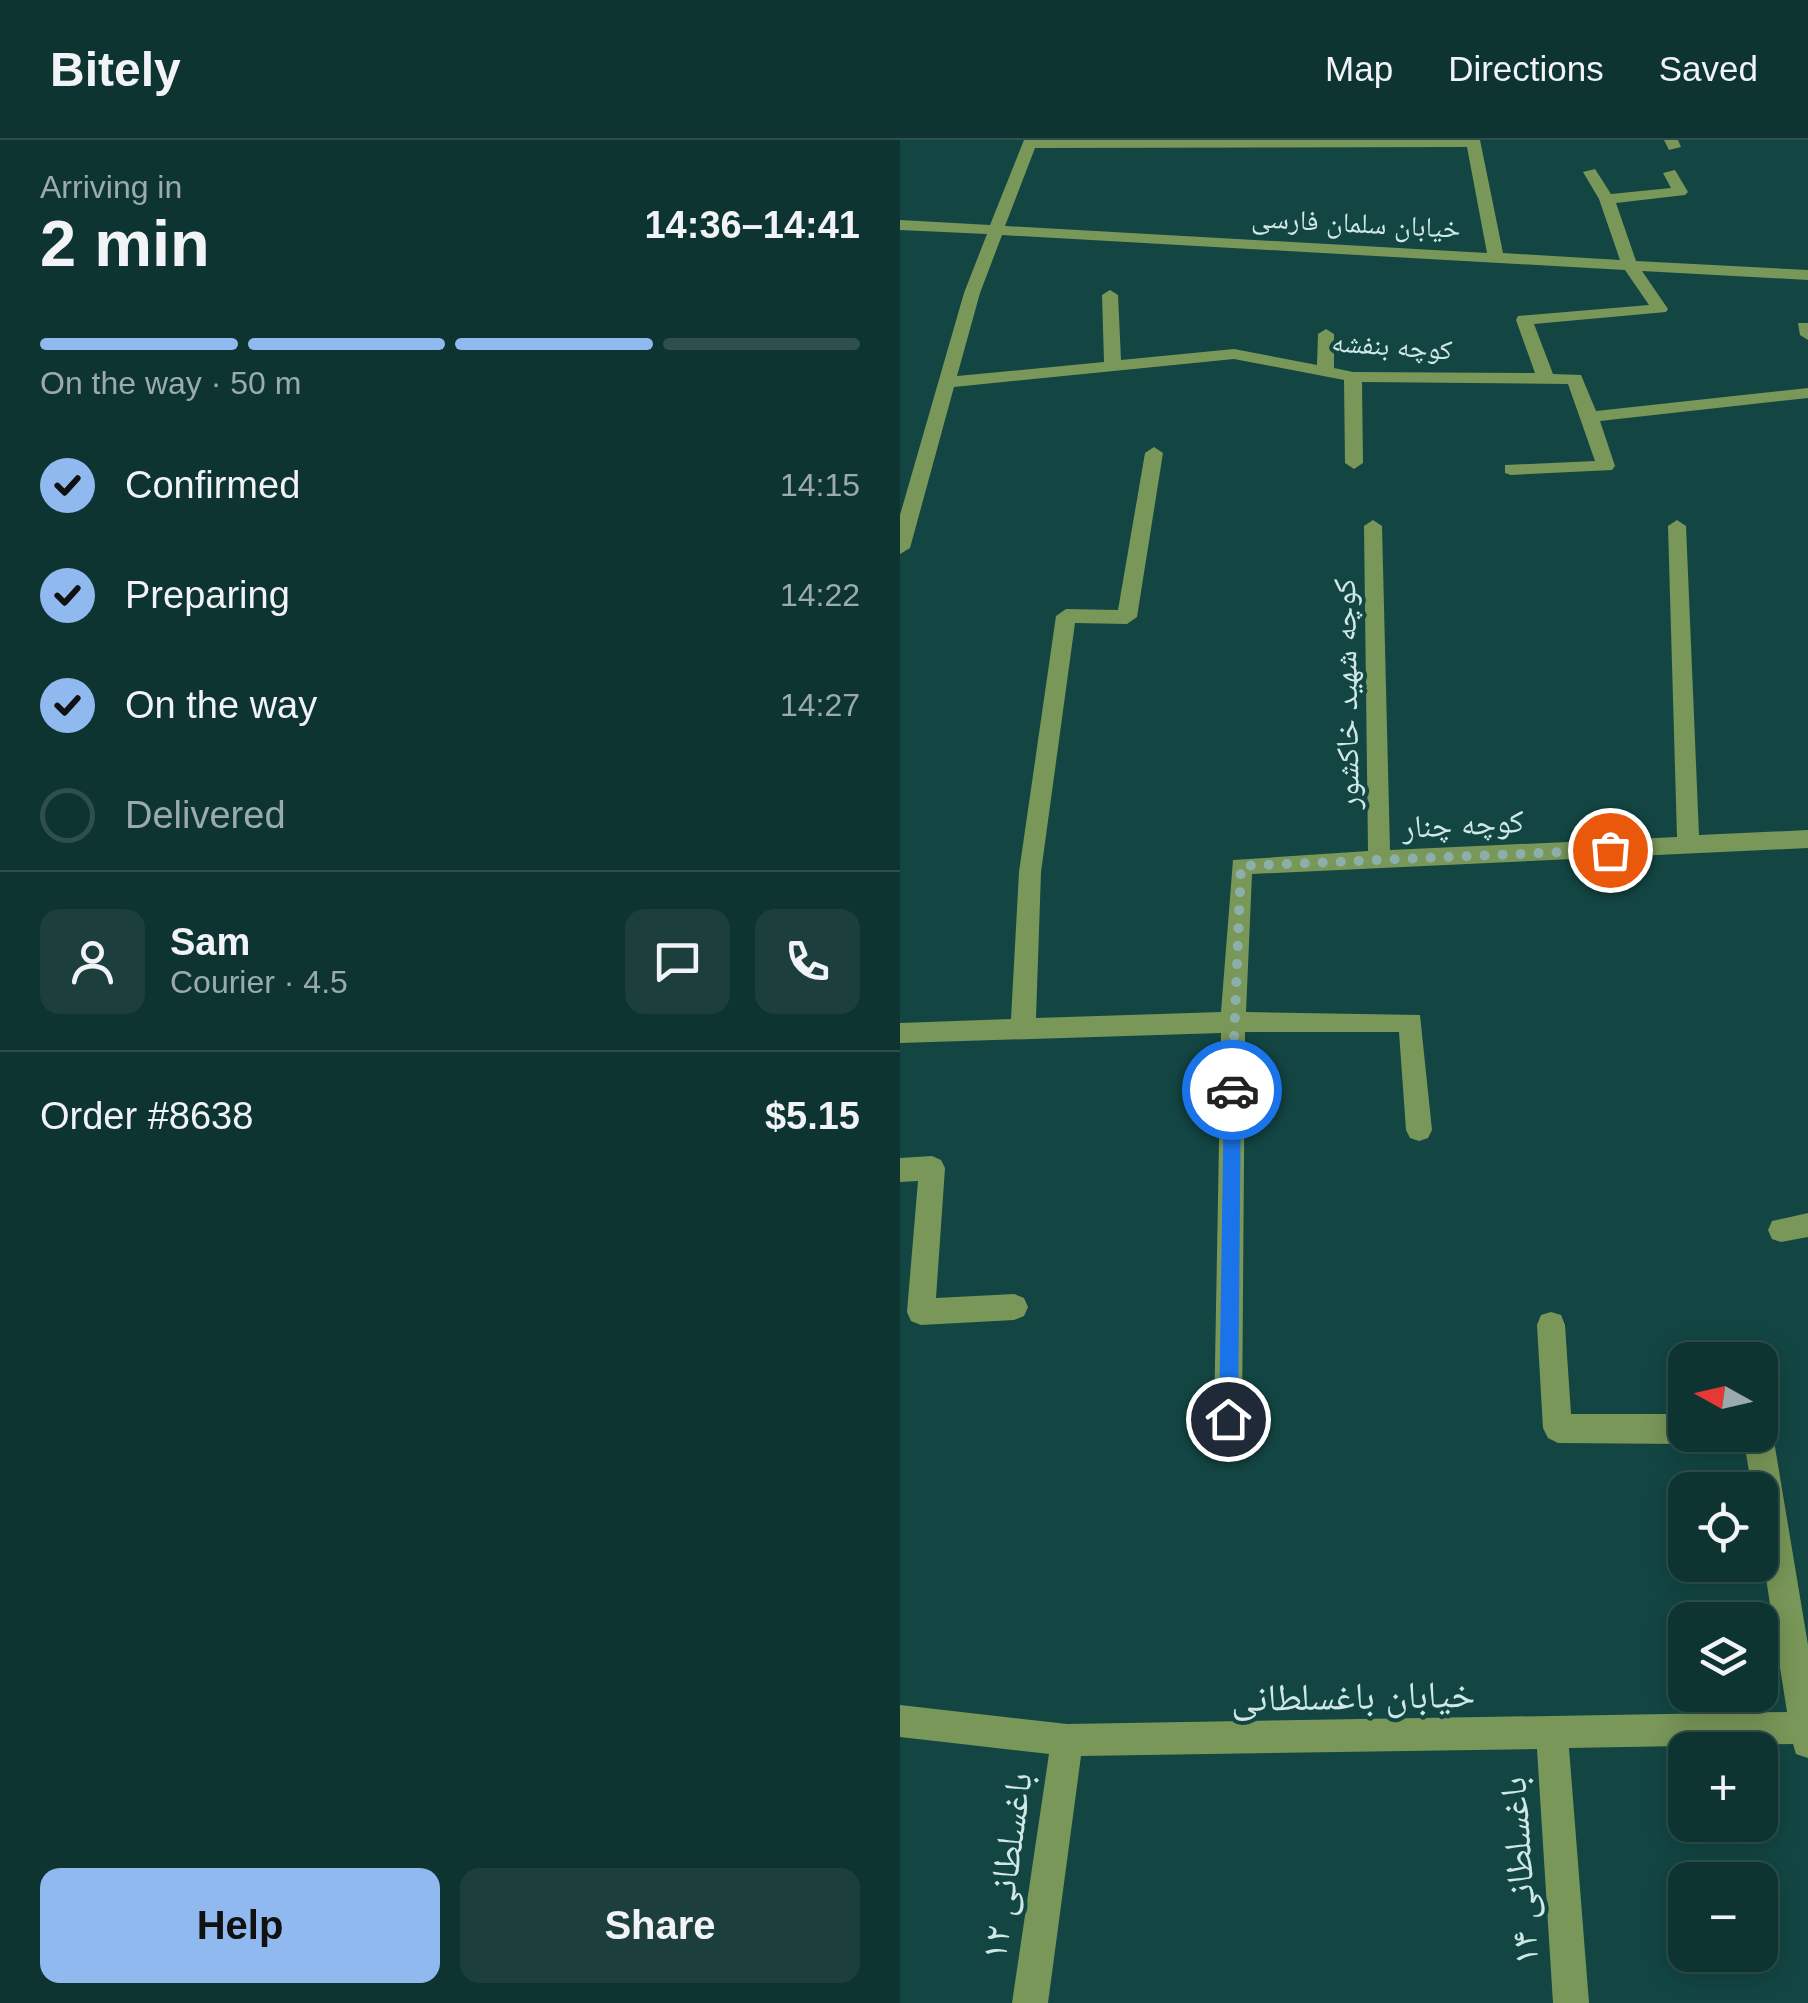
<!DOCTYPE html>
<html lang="en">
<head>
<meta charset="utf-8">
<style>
  :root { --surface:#0e3432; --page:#1c3f3e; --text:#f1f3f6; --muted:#9baaac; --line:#2e4f4d; --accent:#90b9f0 }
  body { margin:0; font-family:Helvetica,"Noto Naskh Arabic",sans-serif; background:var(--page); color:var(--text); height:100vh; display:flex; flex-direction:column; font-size:38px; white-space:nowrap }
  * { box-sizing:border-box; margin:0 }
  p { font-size:32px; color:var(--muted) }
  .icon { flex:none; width:55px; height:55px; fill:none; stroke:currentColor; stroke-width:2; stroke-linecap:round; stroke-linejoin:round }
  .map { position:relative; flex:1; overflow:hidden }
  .side { display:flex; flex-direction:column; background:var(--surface); width:900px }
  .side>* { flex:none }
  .needle { width:65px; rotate:278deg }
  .fabs { position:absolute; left:768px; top:1202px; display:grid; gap:20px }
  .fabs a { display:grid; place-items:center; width:110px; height:110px; border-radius:20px; background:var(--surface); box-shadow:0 5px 25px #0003,0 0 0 2px var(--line); font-size:50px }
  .pin { position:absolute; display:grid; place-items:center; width:85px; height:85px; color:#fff; margin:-42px; border:5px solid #fff; border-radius:50%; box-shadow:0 2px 10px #0007 }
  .courier { position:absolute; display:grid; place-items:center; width:100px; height:100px; margin:-50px; border:8px solid #1a73e8; border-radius:50%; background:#fff; color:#222; box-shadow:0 2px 12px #0007 }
  .headline em { font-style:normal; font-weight:600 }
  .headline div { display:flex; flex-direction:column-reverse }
  .headline { display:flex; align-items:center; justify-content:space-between; height:170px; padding:0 40px }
  h1 { font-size:65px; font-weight:600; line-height:75px }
  .bar { display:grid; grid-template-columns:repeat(4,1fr); gap:15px 10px; align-content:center; height:120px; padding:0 40px }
  .bar i { height:12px; border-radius:8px; background:var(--line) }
  .bar .on { background:var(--accent) }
  .bar p { grid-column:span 4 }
  .line { display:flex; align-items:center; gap:25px; padding:0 40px; border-top:2px solid var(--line) }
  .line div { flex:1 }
  .round { display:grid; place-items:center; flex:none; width:105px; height:105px; border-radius:20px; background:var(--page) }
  ol { padding:0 40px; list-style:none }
  li { display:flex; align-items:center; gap:30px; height:110px }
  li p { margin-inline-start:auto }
  li .icon { padding:10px; border-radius:50%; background:var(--accent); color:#111; stroke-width:4 }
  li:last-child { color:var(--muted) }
  li i { width:55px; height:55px; border:5px solid var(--line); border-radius:50% }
  .button { display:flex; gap:20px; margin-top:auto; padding:20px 40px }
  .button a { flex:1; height:115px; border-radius:20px; background:var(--accent); color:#111; font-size:40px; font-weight:600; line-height:115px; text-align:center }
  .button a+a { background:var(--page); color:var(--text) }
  header { display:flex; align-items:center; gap:60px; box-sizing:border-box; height:140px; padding:0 50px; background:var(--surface); border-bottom:2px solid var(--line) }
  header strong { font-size:48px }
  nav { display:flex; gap:55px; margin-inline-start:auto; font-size:35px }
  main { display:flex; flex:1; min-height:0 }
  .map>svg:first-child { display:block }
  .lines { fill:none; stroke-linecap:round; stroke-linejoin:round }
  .minor { fill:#799758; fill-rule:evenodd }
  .route { fill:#1a73e8 }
  .done { stroke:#8dafac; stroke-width:10; stroke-dasharray:0 18 }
  .labels { text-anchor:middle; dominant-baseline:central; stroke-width:8; stroke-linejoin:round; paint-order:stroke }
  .far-street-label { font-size:28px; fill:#cfe8e5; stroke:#134643 }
  .street-label { font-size:32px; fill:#cfe8e5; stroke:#134643 }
  .near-street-label { font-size:38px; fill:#cfe8e5; stroke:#134643 }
</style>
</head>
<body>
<header>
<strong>Bitely</strong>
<nav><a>Map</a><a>Directions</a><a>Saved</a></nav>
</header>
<main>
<section class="side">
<div class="headline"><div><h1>2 min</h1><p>Arriving in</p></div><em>14:36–14:41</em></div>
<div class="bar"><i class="on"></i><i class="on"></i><i class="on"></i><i></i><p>On the way · 50 m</p></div>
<ol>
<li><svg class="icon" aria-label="check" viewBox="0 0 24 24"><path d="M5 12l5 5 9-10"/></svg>Confirmed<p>14:15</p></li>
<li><svg class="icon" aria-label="check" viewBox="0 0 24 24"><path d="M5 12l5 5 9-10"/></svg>Preparing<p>14:22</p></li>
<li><svg class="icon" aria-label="check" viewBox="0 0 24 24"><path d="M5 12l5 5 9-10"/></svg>On the way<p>14:27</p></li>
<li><i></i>Delivered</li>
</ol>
<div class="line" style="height:180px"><a class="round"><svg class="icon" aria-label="person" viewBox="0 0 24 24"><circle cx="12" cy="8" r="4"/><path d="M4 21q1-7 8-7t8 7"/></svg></a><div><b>Sam</b><p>Courier · 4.5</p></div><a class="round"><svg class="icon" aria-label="chat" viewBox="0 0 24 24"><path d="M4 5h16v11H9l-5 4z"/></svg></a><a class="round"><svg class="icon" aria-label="phone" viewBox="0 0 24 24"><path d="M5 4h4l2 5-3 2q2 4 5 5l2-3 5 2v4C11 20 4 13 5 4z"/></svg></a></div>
<div class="line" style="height:130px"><div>Order #8638</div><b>$5.15</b></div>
<div class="button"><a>Help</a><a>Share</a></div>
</section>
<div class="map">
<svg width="908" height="1863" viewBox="0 0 908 1863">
  <rect width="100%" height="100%" fill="#134643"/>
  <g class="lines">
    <!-- minor -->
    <g class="minor">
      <path d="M124 0H580L603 113 720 120 699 59 683 32 695 29 711 54 771 48 763 33 775 30 788 52 785 55 716 63 736 121 908 130V140L742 131 768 169 766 172 634 184 653 234 681 235 696 271 908 248V258L700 281 715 326 712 330 611 335 605 333V325L695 321 668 244 462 242 463 323 454 329 445 323 444 240 334 219 54 247 10 408 0 414V375L64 153 87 94 0 90V80L90 85ZM567 7 587 113 105 86 135 8ZM102 95 725 130 749 165 618 176 616 180 635 233 453 232 434 228V194L426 189 418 194 417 225 334 209 221 220 218 155 210 150 202 155 204 222 57 236 80 153Z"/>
      <polygon points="764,0 778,0 781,7 769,10"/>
      <polygon points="898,183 908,183 908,200 900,195"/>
      <polygon points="254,307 263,313 237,477 227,484 175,483 141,732 136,878 321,872 333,720 468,711 464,386 473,380 482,386 490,710 777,697 768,386 777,380 786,386 799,695 908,690 908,708 352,734 346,872 520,875 532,990 528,998 519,1001 510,998 506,990 499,892 345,892 342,1279 338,1289 328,1293 318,1289 314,1279 321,893 0,903 0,883 111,879 119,732 156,476 166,469 218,470 245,313"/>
      <polygon points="32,1016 41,1020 45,1028 36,1158 114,1154 124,1158 128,1167 124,1176 114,1180 21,1185 11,1181 7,1172 18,1041 0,1042 0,1018"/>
      <polygon points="908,1073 908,1097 881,1102 872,1099 868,1090 872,1081"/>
      <polygon points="651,1172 661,1175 665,1185 671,1274 785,1274 785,1295 797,1295 795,1299 785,1304 658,1303 648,1298 643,1288 637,1185 641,1175"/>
      <polygon points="860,1281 868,1285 873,1295 908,1505 908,1618 896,1614 893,1604 669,1608 689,1863 653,1863 637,1609 181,1616 148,1863 112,1863 149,1614 0,1597 0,1565 167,1584 887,1572 860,1400 860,1350 852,1350 843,1295 860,1295"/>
    </g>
  </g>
  <!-- route -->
  <polygon class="route" points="332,943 341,950 338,1279 328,1288 319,1279 324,950"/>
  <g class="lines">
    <!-- done -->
    <polyline class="done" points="332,950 341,726 710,710"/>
  </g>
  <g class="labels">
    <!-- far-street labels -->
    <g class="far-street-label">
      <text transform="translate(456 83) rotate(3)">خیابان سلمان فارسی</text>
      <text transform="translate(492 206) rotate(4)">کوچه بنفشه</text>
    </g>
    <!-- street labels -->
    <g class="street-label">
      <text transform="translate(446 554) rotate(-91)">کوچه شهید خاکشور</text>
      <text transform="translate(563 684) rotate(-3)">کوچه چنار</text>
    </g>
    <!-- near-street labels -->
    <g class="near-street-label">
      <text transform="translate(453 1556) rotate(-1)">خیابان باغسلطانی</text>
      <text transform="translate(106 1726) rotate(-82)">باغسلطانی ۱۲</text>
      <text transform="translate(619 1731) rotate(-94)">باغسلطانی ۱۴</text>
    </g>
  </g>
</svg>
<div class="fabs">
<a><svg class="needle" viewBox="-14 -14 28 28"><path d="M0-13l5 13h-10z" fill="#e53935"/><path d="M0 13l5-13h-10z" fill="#9baaac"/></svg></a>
<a><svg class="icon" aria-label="locate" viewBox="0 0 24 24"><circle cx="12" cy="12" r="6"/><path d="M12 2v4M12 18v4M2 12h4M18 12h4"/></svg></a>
<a><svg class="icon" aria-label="layers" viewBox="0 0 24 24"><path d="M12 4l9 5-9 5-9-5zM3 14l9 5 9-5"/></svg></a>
<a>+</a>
<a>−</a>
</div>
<div class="pin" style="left:710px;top:710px;background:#ea580c"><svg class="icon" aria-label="bag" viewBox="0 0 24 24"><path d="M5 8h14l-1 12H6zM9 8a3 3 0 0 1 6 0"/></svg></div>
<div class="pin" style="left:328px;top:1279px;background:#1f2937"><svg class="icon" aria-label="home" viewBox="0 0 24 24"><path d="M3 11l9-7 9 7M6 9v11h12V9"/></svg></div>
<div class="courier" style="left:332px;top:950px"><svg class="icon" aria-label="car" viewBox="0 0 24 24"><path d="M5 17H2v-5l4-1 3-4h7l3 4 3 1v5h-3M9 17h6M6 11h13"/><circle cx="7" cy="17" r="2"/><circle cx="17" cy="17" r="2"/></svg></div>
</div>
</main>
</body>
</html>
